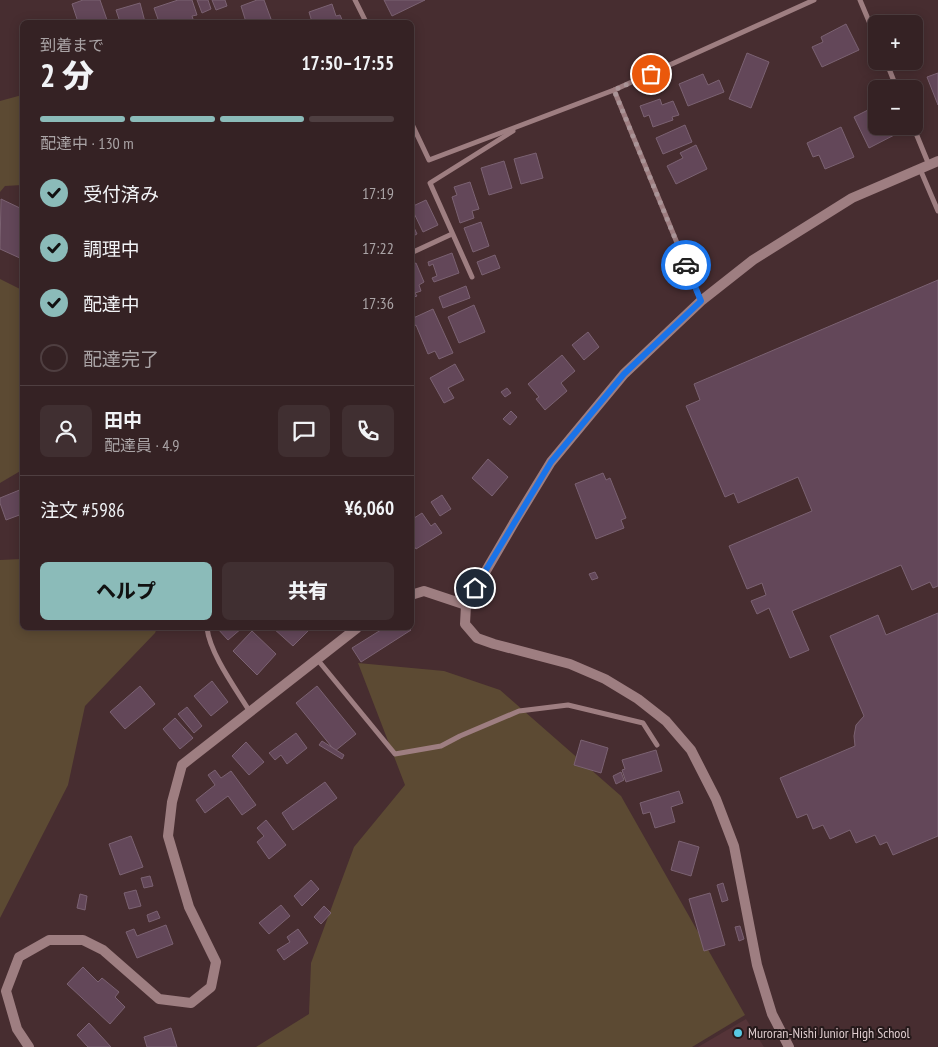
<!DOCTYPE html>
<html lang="ja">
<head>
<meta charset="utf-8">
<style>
  :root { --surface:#352224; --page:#402f31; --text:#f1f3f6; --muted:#aaa4a6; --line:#4f3f41; --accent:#8bbbb9 }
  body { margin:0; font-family:"PT Sans Narrow","Noto Sans JP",sans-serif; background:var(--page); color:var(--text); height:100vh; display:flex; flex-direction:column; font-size:19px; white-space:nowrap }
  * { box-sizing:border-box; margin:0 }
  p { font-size:16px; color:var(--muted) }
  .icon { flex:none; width:28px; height:28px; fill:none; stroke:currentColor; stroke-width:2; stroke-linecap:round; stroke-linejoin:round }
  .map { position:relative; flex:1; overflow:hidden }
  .drawer { position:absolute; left:20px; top:20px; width:394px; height:610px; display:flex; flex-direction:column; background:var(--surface); border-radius:8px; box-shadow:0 2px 12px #0003,0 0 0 1px var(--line) }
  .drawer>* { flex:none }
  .fabs { position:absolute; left:868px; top:15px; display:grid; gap:10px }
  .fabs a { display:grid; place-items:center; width:55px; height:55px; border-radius:8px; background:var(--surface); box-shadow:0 2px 12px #0003,0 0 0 1px var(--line); font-size:25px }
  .pin { position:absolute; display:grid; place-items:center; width:42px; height:42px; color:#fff; margin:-21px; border:2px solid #fff; border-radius:50%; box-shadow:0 1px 5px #0007 }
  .courier { position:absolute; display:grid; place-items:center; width:50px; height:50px; margin:-25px; border:4px solid #1a73e8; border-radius:50%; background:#fff; color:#222; box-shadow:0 1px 6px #0007 }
  .head em { font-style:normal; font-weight:800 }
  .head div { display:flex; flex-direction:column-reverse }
  .head { display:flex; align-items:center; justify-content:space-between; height:85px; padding:0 20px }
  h1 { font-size:32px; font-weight:800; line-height:38px }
  .bar { display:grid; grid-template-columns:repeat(4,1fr); gap:8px 5px; align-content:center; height:60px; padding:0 20px }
  .bar i { height:6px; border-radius:4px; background:var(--line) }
  .bar .active { background:var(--accent) }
  .bar p { grid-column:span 4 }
  .line { display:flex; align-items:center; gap:12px; padding:0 20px; border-top:1px solid var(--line) }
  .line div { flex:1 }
  .round { display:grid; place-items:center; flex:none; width:52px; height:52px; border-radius:8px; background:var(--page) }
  ol { padding:0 20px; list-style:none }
  li { display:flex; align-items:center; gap:15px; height:55px }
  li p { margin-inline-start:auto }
  li .icon { padding:5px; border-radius:50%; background:var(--accent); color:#111; stroke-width:4 }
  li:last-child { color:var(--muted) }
  li i { width:28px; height:28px; border:2px solid var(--line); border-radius:50% }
  .button { display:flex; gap:10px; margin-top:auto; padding:10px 20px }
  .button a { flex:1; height:58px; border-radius:8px; background:var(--accent); color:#111; font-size:20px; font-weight:800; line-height:58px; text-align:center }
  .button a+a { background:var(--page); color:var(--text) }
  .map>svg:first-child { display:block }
  .built { fill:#553438 }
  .green { fill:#5c4a33 }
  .building { fill:#634759; stroke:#7b6272 }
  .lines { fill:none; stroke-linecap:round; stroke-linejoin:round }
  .street { stroke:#9e7e81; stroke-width:5 }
  .secondary { stroke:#9e7e81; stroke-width:10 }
  .done { stroke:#a99497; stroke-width:5; stroke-dasharray:0 9 }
  .route { stroke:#1a73e8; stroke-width:6 }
  .poi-dot { fill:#58c9e3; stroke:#25191a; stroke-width:2 }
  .labels { text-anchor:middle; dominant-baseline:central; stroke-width:4; stroke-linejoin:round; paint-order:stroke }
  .poi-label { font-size:14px; fill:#deccce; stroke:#25191a; text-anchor:start }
</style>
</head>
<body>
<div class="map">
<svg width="938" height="1047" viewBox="0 0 938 1047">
  <rect width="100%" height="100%" fill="#472d30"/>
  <!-- built -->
  <polygon class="built" points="746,1019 764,1047 698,1047"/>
  <!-- green -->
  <g class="green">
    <polygon points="22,95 22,185 5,186 0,192 0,101"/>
    <polygon points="0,279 22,290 22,470 0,483"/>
    <polygon points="22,559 22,628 157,628 155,633 85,706 68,785 0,918 0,560"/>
    <polygon points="358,663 444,671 500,690 621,796 745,1015 692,1047 256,1047 309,1014 311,963 354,847 405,785"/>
  </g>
  <!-- building -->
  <g class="building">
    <polygon points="83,0 100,0 107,20 104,22 78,22 72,4"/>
    <polygon points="178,0 192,0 197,15 192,16 194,22 159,22 154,8"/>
    <polygon points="197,0 208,0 211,9 202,13"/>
    <polygon points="212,0 225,0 227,6 216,10"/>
    <polygon points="257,0 264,0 271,19 262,22 246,22 241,6"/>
    <polygon points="384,0 425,0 392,16"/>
    <polygon points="140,3 145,22 120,22 116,10"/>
    <polygon points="332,4 336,16 340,15 343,22 312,22 309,12"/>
    <polygon points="846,24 859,50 822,67 812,47 823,42 821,37"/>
    <polygon points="747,53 769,62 751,108 729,99"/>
    <polygon points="938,73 938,105 927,77"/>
    <polygon points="703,74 708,85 719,80 724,92 688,106 679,84"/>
    <polygon points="660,99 662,105 673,101 679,115 672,117 673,120 653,127 649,115 644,117 640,106"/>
    <polygon points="876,106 876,126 902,126 904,130 869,148 854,117"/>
    <polygon points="685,125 692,142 663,154 656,138"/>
    <polygon points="841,127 854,157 825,169 819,155 813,157 807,143"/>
    <polygon points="696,145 707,169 676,184 667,166 683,158 680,153"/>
    <polygon points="536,153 543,178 521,184 514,159"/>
    <polygon points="504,161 512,188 489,195 481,168"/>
    <polygon points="470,182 479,209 472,211 474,218 460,223 452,197 457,195 454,187"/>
    <polygon points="1,199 22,209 22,259 0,249"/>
    <polygon points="426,200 438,225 423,232 411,207"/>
    <polygon points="411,221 417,234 411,237"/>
    <polygon points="481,222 489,246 473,252 464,228"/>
    <polygon points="452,253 459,273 434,282 432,278 437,276 433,264 429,266 428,262"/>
    <polygon points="495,255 500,268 482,275 477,262"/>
    <polygon points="416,263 424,282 419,285 421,291 415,293 417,296 411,298 411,265"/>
    <polygon points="938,280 938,586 933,588 930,582 912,590 901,565 792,611 809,650 790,658 769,608 757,614 751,601 766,595 762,583 747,589 729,546 812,511 798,477 738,503 734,493 725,497 686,406 700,400 694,384"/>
    <polygon points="466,286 470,298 443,308 439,297"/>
    <polygon points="474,305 485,332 459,343 448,317"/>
    <polygon points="433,309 453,353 439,359 435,351 428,354 416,325 411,328 411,319"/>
    <polygon points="588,332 599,347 584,360 572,345"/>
    <polygon points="562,355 575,371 561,383 567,391 545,410 536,399 539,397 528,384"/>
    <polygon points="455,364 464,380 448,388 454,398 444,403 430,378"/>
    <polygon points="507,388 511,393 505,397 501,392"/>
    <polygon points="511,411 517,417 510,425 503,419"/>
    <polygon points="488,459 508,477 492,496 472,478"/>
    <polygon points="603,473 606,480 610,478 626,518 621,520 624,528 596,539 575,484"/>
    <polygon points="22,489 22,514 6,520 0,503 0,498"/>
    <polygon points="442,495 451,509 440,516 431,502"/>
    <polygon points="422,513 431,526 435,523 442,533 416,549 411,541 411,520"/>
    <polygon points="595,572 598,578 592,580 589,574"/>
    <polygon points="938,613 938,836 893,855 887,842 880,845 875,835 856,843 850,830 830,839 823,825 813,829 807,814 797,818 780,778 855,746 854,736 856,725 864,716 830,636 878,615 886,635"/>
    <polygon points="217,628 242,628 228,640"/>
    <polygon points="273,628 311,628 293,646"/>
    <polygon points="384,628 409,628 411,630 361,662 352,648"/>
    <polygon points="252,631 276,654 257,675 233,651"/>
    <polygon points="212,681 228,702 211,716 194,696"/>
    <polygon points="140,686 155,704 125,729 110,712"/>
    <polygon points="317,686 356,734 335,751 296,703"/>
    <polygon points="187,707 202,726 194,733 178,714"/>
    <polygon points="175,718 193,738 180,749 163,729"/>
    <polygon points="296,733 307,748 287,764 281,755 275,760 269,753"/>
    <polygon points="581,740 608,748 601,773 574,765"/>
    <polygon points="322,741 344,755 342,759 319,745"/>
    <polygon points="246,742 264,762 249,775 232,756"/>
    <polygon points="656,750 662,771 626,782 622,770 625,769 622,760"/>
    <polygon points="215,770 221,778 231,771 256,805 242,815 228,796 205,813 196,800 215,785 208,775"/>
    <polygon points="621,772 624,780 616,784 613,776"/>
    <polygon points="325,782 337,798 293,830 282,813"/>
    <polygon points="679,791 683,803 671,807 675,822 655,828 650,812 643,814 640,803"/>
    <polygon points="266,820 286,845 269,859 257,842 264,836 257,828"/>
    <polygon points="131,836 143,867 120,875 109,844"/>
    <polygon points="679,841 699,847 691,876 671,870"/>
    <polygon points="150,876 153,886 144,888 141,878"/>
    <polygon points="311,880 319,889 302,906 294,896"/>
    <polygon points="723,883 728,900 722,902 717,885"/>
    <polygon points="136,890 141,906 129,909 124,893"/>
    <polygon points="710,893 725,945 704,951 689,899"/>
    <polygon points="80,894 87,896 85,910 77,908"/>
    <polygon points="281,905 290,916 269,934 259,923"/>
    <polygon points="324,906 331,913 321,924 314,917"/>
    <polygon points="157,911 160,918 149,922 147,915"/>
    <polygon points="166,925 173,944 137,958 126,932 134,929 137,936"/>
    <polygon points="740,926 744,939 739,941 735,927"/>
    <polygon points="298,929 308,943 284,960 277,950 290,942 287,937"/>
    <polygon points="83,967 98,982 102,978 119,992 115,997 125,1007 110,1024 67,984"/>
    <polygon points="89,1023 111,1047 88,1047 77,1035"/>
    <polygon points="171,1028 177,1047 147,1047 144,1037"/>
  </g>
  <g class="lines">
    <!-- street -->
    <g class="street">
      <polyline points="355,0 366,22"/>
      <polyline points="860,0 876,38"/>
      <polyline points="886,61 897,89"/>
      <polyline points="614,90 701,301"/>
      <polyline points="411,122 429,160 614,90 814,0"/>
      <polyline points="913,126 929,165"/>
      <polyline points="920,169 938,211"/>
      <polyline points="411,253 452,234"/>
      <polyline points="472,277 430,183 513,131"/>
      <path d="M207 628C210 654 236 689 250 712"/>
      <polyline points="317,659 395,754 441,746 460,736 519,711 568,705 643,723 657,745"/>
    </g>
    <!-- secondary -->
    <g class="secondary">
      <polyline points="411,595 424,591 466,605"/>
      <polyline points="29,1047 17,1029 6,991 19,957 49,940 83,940 103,950 159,999 191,1003 211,987 216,962 189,907 168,836 172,802 182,765 357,628"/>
      <polyline points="789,1047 772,1014 757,965 734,846 716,799 691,750 666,721 638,699 605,679 570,664 494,644 477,638 465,624 466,605 515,521 551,462 624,374 701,301 753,260 852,198 938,161"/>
    </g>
  </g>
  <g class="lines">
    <!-- done -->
    <polyline class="done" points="651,74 614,90 686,265"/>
    <!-- route -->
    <polyline class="route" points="475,588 551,462 624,374 701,301 686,265"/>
  </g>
  <!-- markers -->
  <circle class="poi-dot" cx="738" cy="1033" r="5"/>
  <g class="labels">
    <!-- poi labels -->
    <g class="poi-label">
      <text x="748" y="1033">Muroran-Nishi Junior High School</text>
    </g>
  </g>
</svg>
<div class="fabs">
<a>+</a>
<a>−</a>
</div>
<div class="pin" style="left:651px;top:74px;background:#ea580c"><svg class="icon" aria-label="bag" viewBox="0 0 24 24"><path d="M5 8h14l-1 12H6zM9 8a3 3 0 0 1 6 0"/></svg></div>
<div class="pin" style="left:475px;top:588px;background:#1f2937"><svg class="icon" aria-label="home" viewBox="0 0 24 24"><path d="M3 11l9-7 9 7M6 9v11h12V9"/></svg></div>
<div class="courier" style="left:686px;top:265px"><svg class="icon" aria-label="car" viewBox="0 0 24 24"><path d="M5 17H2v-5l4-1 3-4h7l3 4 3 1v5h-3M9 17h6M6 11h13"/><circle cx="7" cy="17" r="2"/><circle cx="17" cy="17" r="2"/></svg></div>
<section class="drawer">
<div class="head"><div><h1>2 分</h1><p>到着まで</p></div><em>17:50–17:55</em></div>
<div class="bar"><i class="active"></i><i class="active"></i><i class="active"></i><i></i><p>配達中 · 130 m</p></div>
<ol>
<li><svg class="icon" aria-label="check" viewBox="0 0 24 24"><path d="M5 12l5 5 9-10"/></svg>受付済み<p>17:19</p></li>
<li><svg class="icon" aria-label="check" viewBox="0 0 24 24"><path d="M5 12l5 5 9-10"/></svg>調理中<p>17:22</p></li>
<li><svg class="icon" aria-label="check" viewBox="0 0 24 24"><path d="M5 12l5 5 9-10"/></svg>配達中<p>17:36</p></li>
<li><i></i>配達完了</li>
</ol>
<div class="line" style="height:90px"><a class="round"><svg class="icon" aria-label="person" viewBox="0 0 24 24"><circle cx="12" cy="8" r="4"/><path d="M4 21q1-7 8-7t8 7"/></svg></a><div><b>田中</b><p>配達員 · 4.9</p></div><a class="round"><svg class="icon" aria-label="chat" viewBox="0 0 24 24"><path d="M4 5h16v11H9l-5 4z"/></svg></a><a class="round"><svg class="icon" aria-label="phone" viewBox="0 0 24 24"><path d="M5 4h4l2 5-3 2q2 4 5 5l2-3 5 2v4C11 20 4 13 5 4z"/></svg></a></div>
<div class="line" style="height:65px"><div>注文 #5986</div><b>¥6,060</b></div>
<div class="button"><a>ヘルプ</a><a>共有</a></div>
</section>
</div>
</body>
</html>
